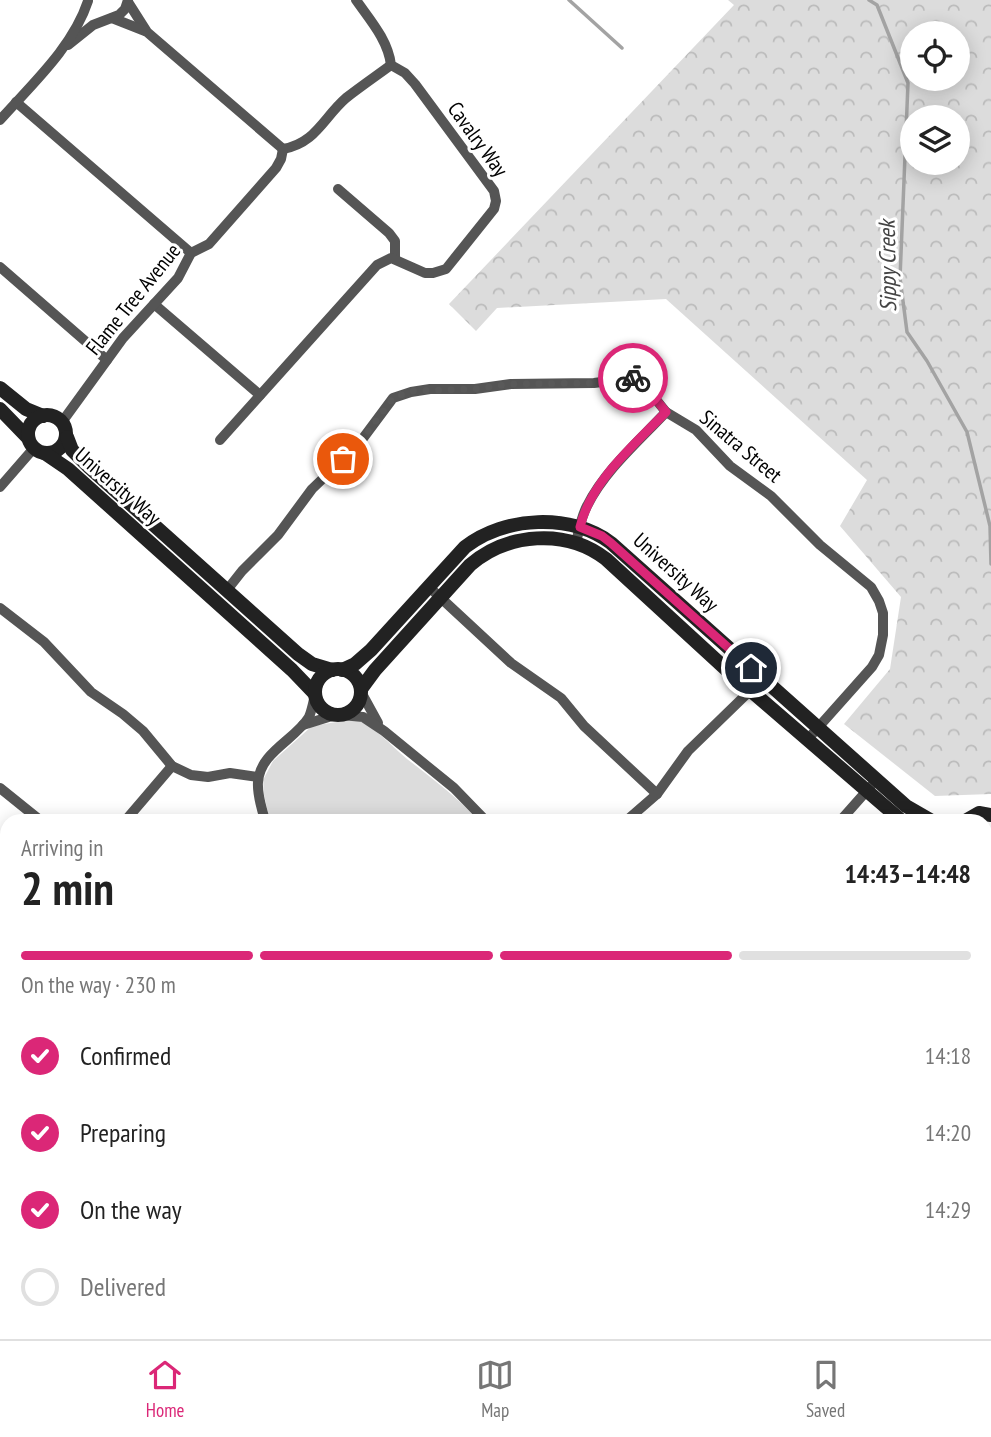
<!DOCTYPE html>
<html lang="en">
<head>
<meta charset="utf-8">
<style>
  :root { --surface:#fff; --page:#f6f6f6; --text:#222; --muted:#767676; --line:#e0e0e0; --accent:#db2777 }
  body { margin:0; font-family:"PT Sans Narrow",sans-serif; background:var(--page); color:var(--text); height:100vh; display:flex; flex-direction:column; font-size:26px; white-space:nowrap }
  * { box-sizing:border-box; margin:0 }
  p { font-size:23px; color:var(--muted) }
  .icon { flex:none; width:38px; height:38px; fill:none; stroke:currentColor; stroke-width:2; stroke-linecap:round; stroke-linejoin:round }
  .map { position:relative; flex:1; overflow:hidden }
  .side { position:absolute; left:0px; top:814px; width:992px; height:527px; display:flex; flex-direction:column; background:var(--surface); border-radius:21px 21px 0 0; box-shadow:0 4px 18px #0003 }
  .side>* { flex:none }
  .fabs { position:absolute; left:900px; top:21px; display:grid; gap:14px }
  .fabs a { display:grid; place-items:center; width:70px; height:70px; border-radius:50%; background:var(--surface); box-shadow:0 4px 18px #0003; font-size:35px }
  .pin { position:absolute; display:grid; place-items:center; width:60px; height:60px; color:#fff; margin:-30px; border:4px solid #fff; border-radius:50%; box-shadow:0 2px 7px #0007 }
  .courier { position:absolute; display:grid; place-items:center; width:70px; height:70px; margin:-35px; border:5px solid #db2777; border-radius:50%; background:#fff; color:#222; box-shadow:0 2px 9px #0007 }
  .headline em { font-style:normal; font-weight:600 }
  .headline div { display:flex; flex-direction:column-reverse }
  .headline { display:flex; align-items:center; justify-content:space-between; height:119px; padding:0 21px }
  h1 { font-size:46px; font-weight:600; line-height:52px }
  .bar { display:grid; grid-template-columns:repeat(4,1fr); gap:10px 7px; align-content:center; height:84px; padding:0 21px }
  .bar i { height:9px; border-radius:5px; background:var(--line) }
  .bar .selected { background:var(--accent) }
  .bar p { grid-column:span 4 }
  ol { padding:0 21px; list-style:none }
  li { display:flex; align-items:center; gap:21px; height:77px }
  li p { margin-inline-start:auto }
  li .icon { padding:7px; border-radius:50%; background:var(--accent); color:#fff; stroke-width:4 }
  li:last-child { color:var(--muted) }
  li i { width:38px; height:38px; border:4px solid var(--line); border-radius:50% }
  .tabs { display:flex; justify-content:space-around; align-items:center; height:98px; border-top:2px solid var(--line); background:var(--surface); font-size:19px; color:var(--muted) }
  .tabs a { display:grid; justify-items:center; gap:4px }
  .tabs .selected { color:var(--accent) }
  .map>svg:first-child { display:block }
  .forest { fill:url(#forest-crowns); fill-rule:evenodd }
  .park { fill:#dcdcdc }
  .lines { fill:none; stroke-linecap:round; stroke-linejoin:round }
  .stream { stroke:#a3a3a3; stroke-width:3.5 }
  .street { stroke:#555; stroke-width:10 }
  .secondary { stroke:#222; stroke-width:14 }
  .done { stroke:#595959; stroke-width:7; stroke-dasharray:0 12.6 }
  .route { stroke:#db2777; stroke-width:9 }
  .labels { text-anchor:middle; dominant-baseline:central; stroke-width:6; stroke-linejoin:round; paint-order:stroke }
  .street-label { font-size:21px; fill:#000; stroke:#fff }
  .water-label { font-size:23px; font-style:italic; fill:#444; stroke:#fff }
</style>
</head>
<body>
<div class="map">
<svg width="991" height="1339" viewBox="0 0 991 1339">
  <defs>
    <pattern id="forest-crowns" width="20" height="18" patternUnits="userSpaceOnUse" patternTransform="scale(1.75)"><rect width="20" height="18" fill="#dcdcdc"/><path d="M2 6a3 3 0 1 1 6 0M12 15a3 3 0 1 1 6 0" fill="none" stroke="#bbb"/></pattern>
  </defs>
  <rect width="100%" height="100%" fill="#fff"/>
  <!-- forest -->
  <path class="forest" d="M728 0H991V794L935 796 844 724 890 669 901 597 840 526 867 480 666 299 497 308 476 331 449 304 734 5ZM912 33H957V79H912ZM912 117H957V163H912Z"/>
  <!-- park -->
  <g class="park">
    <path d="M355 719C376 727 390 745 407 759 433 779 457 797 479 821H270L264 795 263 780 273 761 312 726Z"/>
    <polygon points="0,1288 7,1294 7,1334 51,1334 57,1339 0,1339"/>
    <polygon points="532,1334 638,1334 637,1339 528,1339"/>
  </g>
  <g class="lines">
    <!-- stream -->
    <g class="stream">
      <polyline points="569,0 622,48"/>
      <polyline points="869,0 877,5 908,83 900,278 907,332 927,361 967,432 990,526 991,564"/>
    </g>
    <!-- street -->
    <g class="street">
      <polyline points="128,2 147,32 283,149"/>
      <polyline points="112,18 145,31"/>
      <polyline points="68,45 93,25 119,15 125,9 128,0"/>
      <polyline points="16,102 191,253"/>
      <path d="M0 120C32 84 73 47 88 1"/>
      <path d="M283 149C316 143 323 118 346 98 360 87 376 76 391 65"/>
      <polyline points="338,189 389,233 395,241 395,258"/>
      <polyline points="0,267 107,360"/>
      <polyline points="154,304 260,395"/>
      <polyline points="62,422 123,338 178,278 191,253 209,244 276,168 281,159 283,149"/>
      <path d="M220 440 377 265 391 258 425 273H433L446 269 494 209 496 201 494 191 415 84 405 73 391 65C388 40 370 20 356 0"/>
      <polyline points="0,487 34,448"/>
      <path d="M576 543C579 530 581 517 587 506 605 470 639 441 666 412"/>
      <polyline points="429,587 511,663 561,698 584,726 657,794"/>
      <polyline points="227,590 242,571 278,535 312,489 358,445 393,398 411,392 430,389 475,389 511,384 594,383 633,378 642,382 666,412 696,430 730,466 771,496 820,545 871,587 879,601 883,613 883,635 879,655 872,667 807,740"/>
      <polyline points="0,608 44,642 91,692 123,714 143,731 172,766 191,775 208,777 230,773 258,777"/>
      <polyline points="361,692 378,723"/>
      <polyline points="342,715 363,717 384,731 454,788 486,821"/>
      <polyline points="303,725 335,715"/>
      <polyline points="0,788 41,821"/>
      <polyline points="125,821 172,766"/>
      <path d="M265 821C262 808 257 796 258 782 260 752 295 740 309 717 312 710 313 703 315 695"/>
      <polyline points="626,821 657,794 688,751 756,685"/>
      <polyline points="840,821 871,786"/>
      <polyline points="985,870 991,861"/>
      <polyline points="0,961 7,947"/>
      <polyline points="0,994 3,1007 6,1057"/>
      <polyline points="985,1086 991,1081"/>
      <polyline points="0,1171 7,1178"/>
      <polyline points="985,1266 991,1265"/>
      <polyline points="192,1334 194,1339"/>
      <polyline points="765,1334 765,1339"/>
      <polyline points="905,1334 905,1339"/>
      <polyline points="456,1339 457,1334"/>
    </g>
    <!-- secondary -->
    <g class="secondary">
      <polyline points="0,388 26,409 43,416"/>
      <polyline points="0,409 28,438"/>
      <circle cx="47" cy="434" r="19"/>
      <polyline points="67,437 72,450 89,467 298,654 312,664 332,670"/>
      <polyline points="46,454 68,469 292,670 315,694"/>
      <circle cx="338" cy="692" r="23"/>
      <path d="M342 670 355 664 371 650 465 547C505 516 571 513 611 543L906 806 932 821"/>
      <path d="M361 689 375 670 470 565C507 533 566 528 606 559L728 671 902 821"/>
      <polyline points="965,821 979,813 991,815"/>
      <polyline points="985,860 991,858"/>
    </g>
  </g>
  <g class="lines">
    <!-- done -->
    <polyline class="done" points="343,459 358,445 393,398 411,391 475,389 511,384 594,383 633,378"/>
    <!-- route -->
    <path class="route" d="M633 378 642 382 666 412C634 445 591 481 580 527L602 536 611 543 751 668"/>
  </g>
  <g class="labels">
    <!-- street labels -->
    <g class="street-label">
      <text transform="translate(478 139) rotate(54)">Cavalry Way</text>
      <text transform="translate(133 299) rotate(-51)">Flame Tree Avenue</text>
      <text transform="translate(741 446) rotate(40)">Sinatra Street</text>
      <text transform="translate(118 486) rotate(41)">University Way</text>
      <text transform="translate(676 572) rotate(42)">University Way</text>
    </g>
    <!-- water labels -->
    <g class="water-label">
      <text transform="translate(887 266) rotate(-91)">Sippy Creek</text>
    </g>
  </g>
</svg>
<div class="fabs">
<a><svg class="icon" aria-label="locate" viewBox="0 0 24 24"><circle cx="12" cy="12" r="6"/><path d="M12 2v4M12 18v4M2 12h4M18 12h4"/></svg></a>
<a><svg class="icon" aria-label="layers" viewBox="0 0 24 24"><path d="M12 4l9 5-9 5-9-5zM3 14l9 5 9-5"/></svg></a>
</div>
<div class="pin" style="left:343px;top:459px;background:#ea580c"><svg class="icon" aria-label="bag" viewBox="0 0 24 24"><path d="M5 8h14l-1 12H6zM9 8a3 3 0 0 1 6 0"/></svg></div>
<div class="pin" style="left:751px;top:668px;background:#1f2937"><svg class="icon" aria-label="home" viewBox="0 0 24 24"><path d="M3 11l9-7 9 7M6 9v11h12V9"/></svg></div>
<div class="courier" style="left:633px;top:378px"><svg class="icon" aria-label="bike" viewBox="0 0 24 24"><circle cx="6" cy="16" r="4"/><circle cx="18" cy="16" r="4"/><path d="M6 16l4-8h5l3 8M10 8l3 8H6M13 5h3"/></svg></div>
<section class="side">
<div class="headline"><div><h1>2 min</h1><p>Arriving in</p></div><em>14:43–14:48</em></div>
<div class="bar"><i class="selected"></i><i class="selected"></i><i class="selected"></i><i></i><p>On the way · 230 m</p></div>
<ol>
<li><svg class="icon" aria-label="check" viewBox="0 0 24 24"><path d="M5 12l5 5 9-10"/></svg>Confirmed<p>14:18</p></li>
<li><svg class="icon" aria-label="check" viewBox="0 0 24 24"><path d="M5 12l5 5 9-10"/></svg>Preparing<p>14:20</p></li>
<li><svg class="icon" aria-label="check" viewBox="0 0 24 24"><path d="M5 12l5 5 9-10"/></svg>On the way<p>14:29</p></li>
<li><i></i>Delivered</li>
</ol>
</section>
</div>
<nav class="tabs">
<a class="selected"><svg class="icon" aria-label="home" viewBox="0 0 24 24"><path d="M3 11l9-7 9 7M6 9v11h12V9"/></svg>Home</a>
<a><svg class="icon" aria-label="map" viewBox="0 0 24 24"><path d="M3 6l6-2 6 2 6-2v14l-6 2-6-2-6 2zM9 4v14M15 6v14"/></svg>Map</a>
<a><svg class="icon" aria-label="saved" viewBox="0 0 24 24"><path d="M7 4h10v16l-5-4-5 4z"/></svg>Saved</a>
</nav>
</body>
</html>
